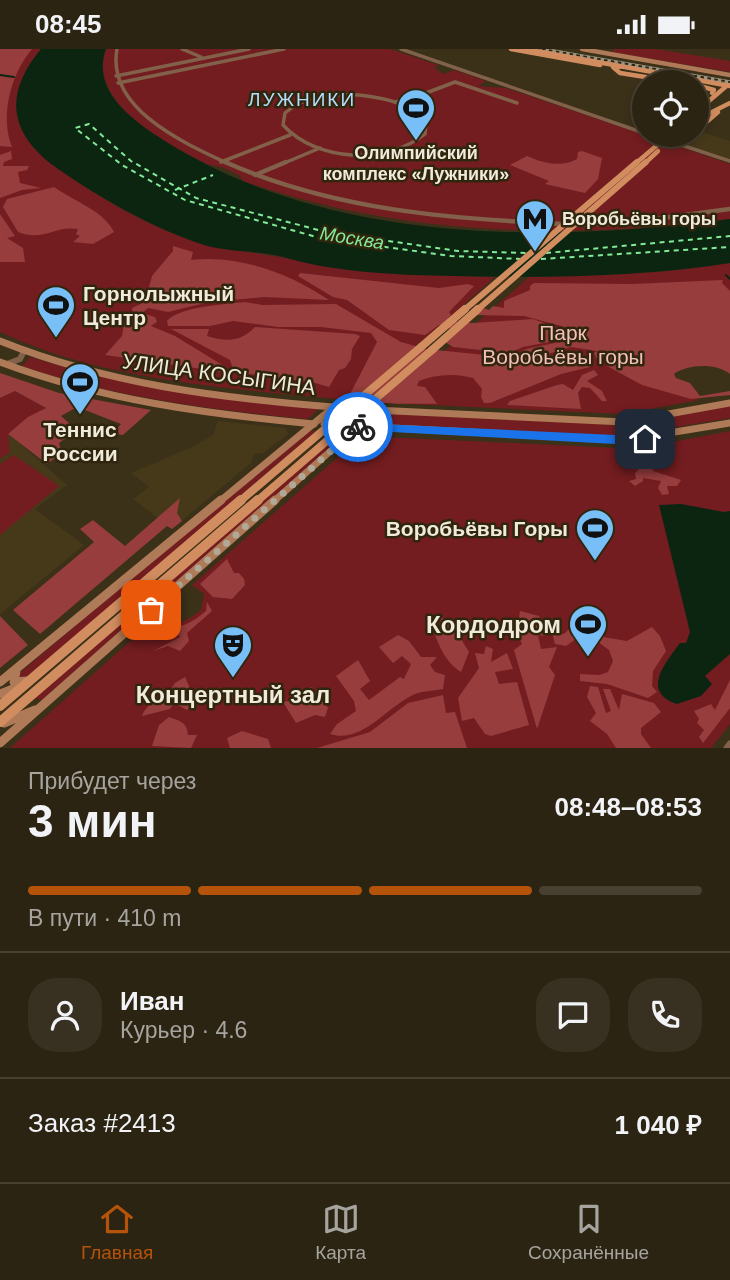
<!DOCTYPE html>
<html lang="ru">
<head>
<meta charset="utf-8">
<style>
  :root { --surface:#2c2412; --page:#383020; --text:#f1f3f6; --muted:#a6a49f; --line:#484132; --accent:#b45309 }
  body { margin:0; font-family:Helvetica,sans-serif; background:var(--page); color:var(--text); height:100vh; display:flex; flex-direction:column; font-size:26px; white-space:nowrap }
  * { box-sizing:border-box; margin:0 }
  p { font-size:23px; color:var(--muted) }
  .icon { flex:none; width:38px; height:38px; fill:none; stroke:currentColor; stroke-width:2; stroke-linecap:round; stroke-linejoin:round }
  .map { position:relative; height:699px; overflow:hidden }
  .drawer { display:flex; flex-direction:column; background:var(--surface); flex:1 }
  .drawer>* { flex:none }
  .controls { position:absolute; left:632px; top:21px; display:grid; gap:14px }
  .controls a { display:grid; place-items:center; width:77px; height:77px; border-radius:50%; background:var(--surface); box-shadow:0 4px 10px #0003,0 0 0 2px var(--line); font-size:35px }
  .pin { position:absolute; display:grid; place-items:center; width:60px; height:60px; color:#fff; margin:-30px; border-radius:14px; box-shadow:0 4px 10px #0006 }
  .courier { position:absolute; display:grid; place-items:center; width:70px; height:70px; margin:-35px; border:5px solid #1a73e8; border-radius:50%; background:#fff; color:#222; box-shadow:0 2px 9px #0007 }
  .overview em { font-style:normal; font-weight:600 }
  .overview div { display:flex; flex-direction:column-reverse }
  .overview { display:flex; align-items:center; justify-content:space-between; height:119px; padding:0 28px }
  h1 { font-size:46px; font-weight:600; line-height:52px }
  .bar { display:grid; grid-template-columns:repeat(4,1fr); gap:10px 7px; align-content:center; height:84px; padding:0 28px }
  .bar i { height:9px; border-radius:5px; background:var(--line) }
  .bar .selected { background:var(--accent) }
  .bar p { grid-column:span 4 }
  .line { display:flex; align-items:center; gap:18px; padding:0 28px; border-top:2px solid var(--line) }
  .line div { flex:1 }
  .round { display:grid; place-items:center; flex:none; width:74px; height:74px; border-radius:28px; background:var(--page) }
  .status { display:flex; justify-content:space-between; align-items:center; height:49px; padding:0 35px; background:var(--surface); direction:ltr }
  .status svg { height:19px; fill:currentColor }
  .tab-bar { display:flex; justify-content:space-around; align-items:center; height:98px; border-top:2px solid var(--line); background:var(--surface); font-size:19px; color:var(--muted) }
  .tab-bar a { display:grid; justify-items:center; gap:4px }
  .tab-bar .selected { color:var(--accent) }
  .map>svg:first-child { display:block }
  .built { fill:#46391a }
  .green { fill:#741d20 }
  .forest { fill:#973d3d }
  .water { fill:#0b2511 }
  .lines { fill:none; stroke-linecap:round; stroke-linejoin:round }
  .stream { stroke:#0b2511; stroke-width:2 }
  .ferry { stroke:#82eb98; stroke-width:2; stroke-dasharray:5 4.5; stroke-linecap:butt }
  .minor-far2 { stroke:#82614b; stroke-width:3.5 }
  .minor-far1 { stroke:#82614b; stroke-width:4.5 }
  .minor { stroke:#82614b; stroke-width:7 }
  .tertiary { stroke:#82614b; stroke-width:6 }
  .secondary-far2 { stroke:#af7a57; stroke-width:4.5 }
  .secondary-far1 { stroke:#af7a57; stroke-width:7 }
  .secondary { stroke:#af7a57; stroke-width:9 }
  .primary-far2 { stroke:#d18d5f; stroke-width:4.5 }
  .primary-far1 { stroke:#d18d5f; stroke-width:8 }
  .primary { stroke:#d18d5f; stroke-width:10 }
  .rail-casing { stroke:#9c9380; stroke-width:3.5 }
  .rail { stroke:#30260e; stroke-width:2; stroke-dasharray:3.5; stroke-linecap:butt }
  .secondary-bridge { stroke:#af7a57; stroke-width:7 }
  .primary-bridge-far2 { stroke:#d18d5f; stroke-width:4.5 }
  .primary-bridge-far1 { stroke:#d18d5f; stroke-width:6 }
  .primary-bridge { stroke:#d18d5f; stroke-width:8 }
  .route { fill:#1a73e8 }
  .done { stroke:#b1a997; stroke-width:7; stroke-dasharray:0 12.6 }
  .labels { text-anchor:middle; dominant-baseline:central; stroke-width:5; stroke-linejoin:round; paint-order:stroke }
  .far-poi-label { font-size:18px; font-weight:bold; fill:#f0eadb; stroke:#30260e }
  .far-neighbourhood-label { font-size:19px; letter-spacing:2px; fill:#b6dcfc; stroke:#30260e }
  .far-water-label { font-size:19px; font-style:italic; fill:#82eb98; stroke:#30260e }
  .poi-label { font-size:21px; font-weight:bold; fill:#f0eadb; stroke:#30260e; text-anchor:start }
  .park-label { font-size:21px; fill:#f3bfbb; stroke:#30260e }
  .street-label { font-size:21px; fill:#f0eadb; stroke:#30260e }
  .near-poi-label { font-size:24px; font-weight:bold; fill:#f0eadb; stroke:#30260e; text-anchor:end }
</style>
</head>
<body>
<div class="status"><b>08:45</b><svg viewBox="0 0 49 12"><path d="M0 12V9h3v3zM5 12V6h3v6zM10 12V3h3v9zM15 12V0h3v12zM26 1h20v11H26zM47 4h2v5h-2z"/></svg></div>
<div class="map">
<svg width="730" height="699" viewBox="0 0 730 699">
  <rect width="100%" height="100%" fill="#3b3018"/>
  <!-- built -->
  <g class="built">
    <polygon points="698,82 730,92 730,111 682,95"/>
    <polygon points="0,340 9,385 67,436 35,460 84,496 0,565"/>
    <polygon points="218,372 286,379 288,385 263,404 254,405 252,413 172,480 133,450 149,438 131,424 190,399 213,386"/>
  </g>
  <!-- green -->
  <g class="green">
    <path d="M8 0H41C0 50 13 88 63 123 98 148 140 172 179 187 209 198 242 202 273 207 306 212 339 220 373 223 413 226 454 227 495 228L438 279 346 351C231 339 106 333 0 283V4Z"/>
    <path d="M106 0H390L438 16 434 19 444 25 454 21 486 32 478 37 506 39 730 115V170C565 191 401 187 243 132L240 127C234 124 226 119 220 118 215 116 210 117 205 114 166 95 87 54 106 0Z"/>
    <polygon points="614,0 656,0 730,12 730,23 614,4 612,3"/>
    <polygon points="730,214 730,293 647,306 636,317 645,328 699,351 622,365 385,354 529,228 660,223"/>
    <path d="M30 308 85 324 318 360 308 370C212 361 113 348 22 317Z"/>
    <polygon points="15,342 46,359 8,385 10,403 0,410 0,349"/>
    <polygon points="730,357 730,369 622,387 372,375 383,364 619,376"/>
    <polygon points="306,382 316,382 24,631 16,627"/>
    <path d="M730 382V675L711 699H10L154 571C173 581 185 573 201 561L204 545 192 536 362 387 617 399H641Z"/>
    <polygon points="337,384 346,385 43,651 37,650 35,648"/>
    <polygon points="14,406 59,437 0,486 0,415"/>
  </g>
  <!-- forest -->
  <g class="forest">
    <path d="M0 0H32C10 26 0 68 12 98L0 97V27L6 26H0Z"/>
    <polygon points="11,102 12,110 4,113 3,117 29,117 27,121 18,123 20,134 41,139 22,141 0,149 0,106"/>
    <path d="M582 102 602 109 598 130 585 144 545 135 549 132 510 116 527 107C543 114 561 119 577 110L578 103Z"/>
    <path d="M54 138C75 153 103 161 114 183L93 195 73 193 80 187 76 185 78 180C54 176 44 193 18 183L3 158 7 150Z"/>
    <polygon points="0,165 15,187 7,189 23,199 25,213 0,213"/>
    <path d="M173 197 193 203 191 211C239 205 291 225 329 251L264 248 209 253 168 263 148 259 142 264 155 268 157 273 151 277 175 287 224 317 227 322 223 323 105 306 122 287 124 275 133 267 132 259 145 253 152 227 173 202Z"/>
    <polygon points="300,224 439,239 468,235 474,237 449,263 451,266 448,269 452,273 473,274 533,270 580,287 523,298 509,304 453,298 445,293 456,281 439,276 425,286 389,281 347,251 333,248 298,227"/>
    <path d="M723 231 722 234 730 242V325C716 314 688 315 674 325L676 329 690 334 700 347 730 342V346L691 350 642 336 607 317 610 308 636 315 642 312V308C628 302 610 303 598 312L594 304 597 302 571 298 541 307 515 306 526 300 583 288V283L524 267 477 266 471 261 476 256 489 261 493 257 504 259V252L530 241V237L534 234 632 235Z"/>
    <path d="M245 253 262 256 336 255 401 293 426 300 515 309 541 310 570 303 589 309 593 314 590 318 561 325 490 354H484L481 348 482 340 473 329C456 324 435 325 419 332L417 337 425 338 437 355C417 354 363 358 350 345L377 293 371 284 321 278H278L233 272 210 277H168L167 272C178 258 226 255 245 253Z"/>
    <path d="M255 278 355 285 360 287 352 300 351 310 345 319 339 321 329 338 312 333 234 323 230 311 171 280H209L207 287C226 293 241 293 255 278Z"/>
    <polygon points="594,321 598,326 587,332 602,342 607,352 602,352 590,339 582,338 578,344 581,360 507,356 510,352 557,336 563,335 573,341 582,326"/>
    <polygon points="0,324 59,344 151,361 123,386 113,385 121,375 77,358 61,367 77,381 59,394 62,404 47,415 8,385 28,368 46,359 15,342 0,349"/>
    <polygon points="640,406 657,411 651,416 653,422 681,431 677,437 667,437 669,445 662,446 658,439 661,432 643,429 643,432 635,437 629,432 636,430 635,424 639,420 633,413"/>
    <polygon points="180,449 177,464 182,472 172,480 167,477 40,585 13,561 94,493 80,480 93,471 125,497"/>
    <polygon points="227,510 234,524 239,524 244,530 245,536 232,550 213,548 200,535"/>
    <path d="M207 553 212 562 187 584 189 592 180 602 168 597 153 602 180 588 178 584 138 590 154 577C177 581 188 577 206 562Z"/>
    <polygon points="520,562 539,567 546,587 538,586 541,600 557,598 549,618 555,626 537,680 514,601 522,595 517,583"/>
    <polygon points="0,567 28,596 0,619"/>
    <path d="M440 568 450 572 469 603 461 623C446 614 439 597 433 581L441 580Z"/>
    <polygon points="571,578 603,588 627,592 652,578 660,587 666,602 653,622 652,637 657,643 648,649 607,635 580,632 580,625 599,626 608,623 613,612 609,601 591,588 576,590 566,597 555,595 552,584 564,585"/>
    <path d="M398 586 409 592 421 608H437L430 616 435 623 445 626 443 640C433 642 419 642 411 647 385 660 361 695 330 685L337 675 356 662 354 652 336 627 358 611 370 632 360 640 369 651 400 628 404 630 411 615 402 607 393 614 379 598Z"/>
    <polygon points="486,597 493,600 491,613 507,604 513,620 495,623 499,635 517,633 529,676 491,687 485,685 474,669 462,672 458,649 479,619 475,604 484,605"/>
    <path d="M185 628 196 653 187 661 174 654 170 660 142 667C145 657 159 647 168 645L175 634Z"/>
    <polygon points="730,631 730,659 703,694 699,688 704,681 697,674 699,670 694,662 711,655 715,661"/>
    <polygon points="590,637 598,638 606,664 611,662 603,640 610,640 619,661 622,645 654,654 661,663 641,679 641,685 651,699 616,699 607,685 590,672 596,664 587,648"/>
    <polygon points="311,638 328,659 325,668 315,666 296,674 283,653 293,651 296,655 306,648 303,642"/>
    <polygon points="443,646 446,664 455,663 467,699 317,699 370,683 408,654"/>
    <path d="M169 668C180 672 187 673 188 686H197L191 699 152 697 159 676Z"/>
    <polygon points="242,682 268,690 271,699 230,699 227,689"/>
  </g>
  <!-- water -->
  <g class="water">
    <path d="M41 0H106C92 38 125 65 154 85 319 195 539 195 730 170V214C639 228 547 229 455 227 400 226 338 224 287 209 260 201 231 204 204 196 153 179 102 150 58 120 10 86 2 47 41 0Z"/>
    <path d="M681 455 724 463 730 462V605L705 627 712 635 701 647 677 655C640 643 666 613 680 594H686L690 583 659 456Z"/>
  </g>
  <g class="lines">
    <!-- stream -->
    <g class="stream">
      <polyline points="0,26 14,28"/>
      <polyline points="726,226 730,230"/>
    </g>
    <!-- ferry -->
    <g class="ferry">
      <polyline points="175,141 213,126"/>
      <polyline points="546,204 730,187"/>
      <polyline points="521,210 451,207 320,189 185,151 122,116 75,79 89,75 131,112 196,149 326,183 458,202 527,204"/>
      <polyline points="541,210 730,198"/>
    </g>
    <!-- minor-far2 -->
    <g class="minor-far2">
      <path d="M117 0C106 60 184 94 229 115"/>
      <polyline points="182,0 201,8"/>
      <polyline points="401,0 644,84"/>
      <polyline points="116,27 249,0"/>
      <polyline points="118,34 284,0"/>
      <path d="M359 46C384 49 409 53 426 74L425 85C386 116 317 113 283 76L285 64C306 46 332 45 359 46Z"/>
      <polyline points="413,49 455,33 517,54"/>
      <polyline points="395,53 413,49 404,56"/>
      <polyline points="666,91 730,112"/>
      <polyline points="221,113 290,86"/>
      <polyline points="282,115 320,99"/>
    </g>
    <!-- minor-far1 -->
    <g class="minor-far1">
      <path d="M225 113C333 161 449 170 565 175"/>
      <polyline points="255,126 286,113"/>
      <polyline points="574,176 624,174 730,160"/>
    </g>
    <!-- minor -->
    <polyline class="minor" points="727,699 730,695"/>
    <!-- tertiary -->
    <polyline class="tertiary" points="7,315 20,310 24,302"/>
    <!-- secondary-far2 -->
    <polyline class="secondary-far2" points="582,0 730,26"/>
    <!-- secondary-far1 -->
    <g class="secondary-far1">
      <path d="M0 292C107 335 219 349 333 358"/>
      <path d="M0 313C101 351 207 365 314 375"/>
      <polyline points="374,361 624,373 730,354"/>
      <polyline points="354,377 626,391 730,374"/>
      <polyline points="219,453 329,362"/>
      <polyline points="273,453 352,383 363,370"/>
    </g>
    <!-- secondary -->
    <g class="secondary">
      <polyline points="16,622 14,633 27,632"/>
      <polyline points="0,633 221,451"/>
      <polyline points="0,645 18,638"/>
      <polyline points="4,674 35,661"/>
      <polyline points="0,694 275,451"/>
    </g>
    <!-- primary-far2 -->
    <g class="primary-far2">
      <polyline points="511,0 600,16"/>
      <polyline points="677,33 620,24 613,18 631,17 718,32"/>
      <polyline points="696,36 714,41 712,44"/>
      <polyline points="696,63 730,34"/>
      <polyline points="696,71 730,54"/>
      <polyline points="644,74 639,79 644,82"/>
      <polyline points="696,82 718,63"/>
      <polyline points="654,86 680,93 692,86"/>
    </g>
    <!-- primary-far1 -->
    <g class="primary-far1">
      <polyline points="239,453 421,298"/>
      <polyline points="256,453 432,301"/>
    </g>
    <!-- primary -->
    <g class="primary">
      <polyline points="0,657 241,451"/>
      <polyline points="0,673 258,451"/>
    </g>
    <defs>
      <polyline id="rail" points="542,0 730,33"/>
    </defs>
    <!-- rail casing -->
    <use href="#rail" class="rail-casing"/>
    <!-- rail -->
    <use href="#rail" class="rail"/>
    <!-- secondary-bridge -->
    <g class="secondary-bridge">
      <polyline points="333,358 374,361"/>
      <polyline points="324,375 357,372 362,368 362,360"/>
    </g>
    <!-- primary-bridge-far2 -->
    <g class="primary-bridge-far2">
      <polyline points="525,0 730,37"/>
      <polyline points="635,115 669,86"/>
      <polyline points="644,115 658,102"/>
    </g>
    <!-- primary-bridge-far1 -->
    <g class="primary-bridge-far1">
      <polyline points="463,262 637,113"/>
      <polyline points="476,262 646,113"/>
    </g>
    <!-- primary-bridge -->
    <g class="primary-bridge">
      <polyline points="421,298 465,260"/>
      <polyline points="432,301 478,260"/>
    </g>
  </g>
  <!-- route -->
  <polygon class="route" points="358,374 615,386 645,385 651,390 645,394 615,395 354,381 354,375"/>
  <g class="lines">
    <!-- done -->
    <polyline class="done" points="151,561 358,378"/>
  </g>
  <!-- icons -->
  <defs>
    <symbol id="stadium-pin" viewBox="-11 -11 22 30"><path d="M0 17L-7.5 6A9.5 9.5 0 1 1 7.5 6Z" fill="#78bff7" stroke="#30260e"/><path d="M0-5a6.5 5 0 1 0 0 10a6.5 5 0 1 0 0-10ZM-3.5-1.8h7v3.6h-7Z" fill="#111"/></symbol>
    <symbol id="metro-pin" viewBox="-11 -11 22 30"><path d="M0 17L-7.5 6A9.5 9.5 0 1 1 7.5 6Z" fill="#78bff7" stroke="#30260e"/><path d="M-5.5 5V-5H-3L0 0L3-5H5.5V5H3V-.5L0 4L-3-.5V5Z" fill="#111"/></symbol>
    <symbol id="theatre-pin" viewBox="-11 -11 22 30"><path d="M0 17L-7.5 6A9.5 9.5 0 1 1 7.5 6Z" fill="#78bff7" stroke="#30260e"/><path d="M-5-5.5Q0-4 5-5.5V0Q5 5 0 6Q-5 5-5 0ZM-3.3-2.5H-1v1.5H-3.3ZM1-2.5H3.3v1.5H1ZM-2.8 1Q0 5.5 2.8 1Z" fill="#111"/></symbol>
  </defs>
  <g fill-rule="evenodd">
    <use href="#stadium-pin" x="394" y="37" width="44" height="60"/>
    <use href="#metro-pin" x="513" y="148" width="44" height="60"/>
    <use href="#stadium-pin" x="34" y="234" width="44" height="60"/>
    <use href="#stadium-pin" x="58" y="311" width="44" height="60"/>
    <use href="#stadium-pin" x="573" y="457" width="44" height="60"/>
    <use href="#stadium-pin" x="566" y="553" width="44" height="60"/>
    <use href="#theatre-pin" x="211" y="574" width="44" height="60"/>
  </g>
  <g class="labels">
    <!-- far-poi labels -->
    <g class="far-poi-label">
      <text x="416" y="104">Олимпийский<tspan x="416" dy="21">комплекс «Лужники»</tspan></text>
      <text x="562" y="170" text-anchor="start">Воробьёвы горы</text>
    </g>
    <!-- far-neighbourhood labels -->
    <g class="far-neighbourhood-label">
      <text x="302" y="50">ЛУЖНИКИ</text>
    </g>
    <!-- far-water labels -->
    <g class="far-water-label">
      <text transform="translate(352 189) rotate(9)">Москва</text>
    </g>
    <!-- poi labels -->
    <g class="poi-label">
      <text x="83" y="244">Горнолыжный<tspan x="83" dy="24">Центр</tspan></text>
      <text x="80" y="380" text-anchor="middle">Теннис<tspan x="80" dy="24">России</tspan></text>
      <text x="568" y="479" text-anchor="end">Воробьёвы Горы</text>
    </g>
    <!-- park labels -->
    <g class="park-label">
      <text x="563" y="283">Парк<tspan x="563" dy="24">Воробьёвы горы</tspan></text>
    </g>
    <!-- street labels -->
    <g class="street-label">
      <text transform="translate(219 325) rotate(8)">УЛИЦА КОСЫГИНА</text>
    </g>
    <!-- near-poi labels -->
    <g class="near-poi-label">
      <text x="561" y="575">Кордодром</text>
      <text x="233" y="645" text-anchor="middle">Концертный зал</text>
    </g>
  </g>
</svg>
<div class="controls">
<a><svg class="icon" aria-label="locate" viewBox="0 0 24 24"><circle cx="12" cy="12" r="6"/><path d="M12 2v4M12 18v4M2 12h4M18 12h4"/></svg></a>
</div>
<div class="pin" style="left:151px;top:561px;background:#ea580c"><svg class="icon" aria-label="bag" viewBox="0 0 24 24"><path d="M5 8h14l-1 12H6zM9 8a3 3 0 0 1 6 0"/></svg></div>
<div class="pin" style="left:645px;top:390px;background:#1f2937"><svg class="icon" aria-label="home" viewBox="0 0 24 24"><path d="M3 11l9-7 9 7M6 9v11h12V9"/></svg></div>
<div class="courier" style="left:358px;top:378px"><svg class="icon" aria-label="bike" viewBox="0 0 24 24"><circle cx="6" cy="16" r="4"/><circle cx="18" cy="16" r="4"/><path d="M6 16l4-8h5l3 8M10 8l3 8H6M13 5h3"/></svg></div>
</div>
<section class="drawer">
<div class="overview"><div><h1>3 мин</h1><p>Прибудет через</p></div><em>08:48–08:53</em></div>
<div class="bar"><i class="selected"></i><i class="selected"></i><i class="selected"></i><i></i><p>В пути · 410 m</p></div>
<div class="line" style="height:126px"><a class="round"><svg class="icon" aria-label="person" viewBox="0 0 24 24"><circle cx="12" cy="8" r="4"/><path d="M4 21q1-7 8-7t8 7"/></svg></a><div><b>Иван</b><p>Курьер · 4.6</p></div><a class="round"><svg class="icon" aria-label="chat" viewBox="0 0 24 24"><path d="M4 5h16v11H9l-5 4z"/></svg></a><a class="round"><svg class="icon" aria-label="phone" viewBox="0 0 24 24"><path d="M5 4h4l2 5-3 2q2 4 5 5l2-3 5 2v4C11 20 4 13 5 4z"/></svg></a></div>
<div class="line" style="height:91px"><div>Заказ #2413</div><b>1 040 ₽</b></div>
</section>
<nav class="tab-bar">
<a class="selected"><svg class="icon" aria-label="home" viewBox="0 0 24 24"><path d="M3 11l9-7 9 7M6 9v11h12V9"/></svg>Главная</a>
<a><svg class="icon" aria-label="map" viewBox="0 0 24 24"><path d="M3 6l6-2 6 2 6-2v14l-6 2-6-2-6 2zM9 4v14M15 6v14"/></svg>Карта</a>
<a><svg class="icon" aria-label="saved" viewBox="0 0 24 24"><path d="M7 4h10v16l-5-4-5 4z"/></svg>Сохранённые</a>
</nav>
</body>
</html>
